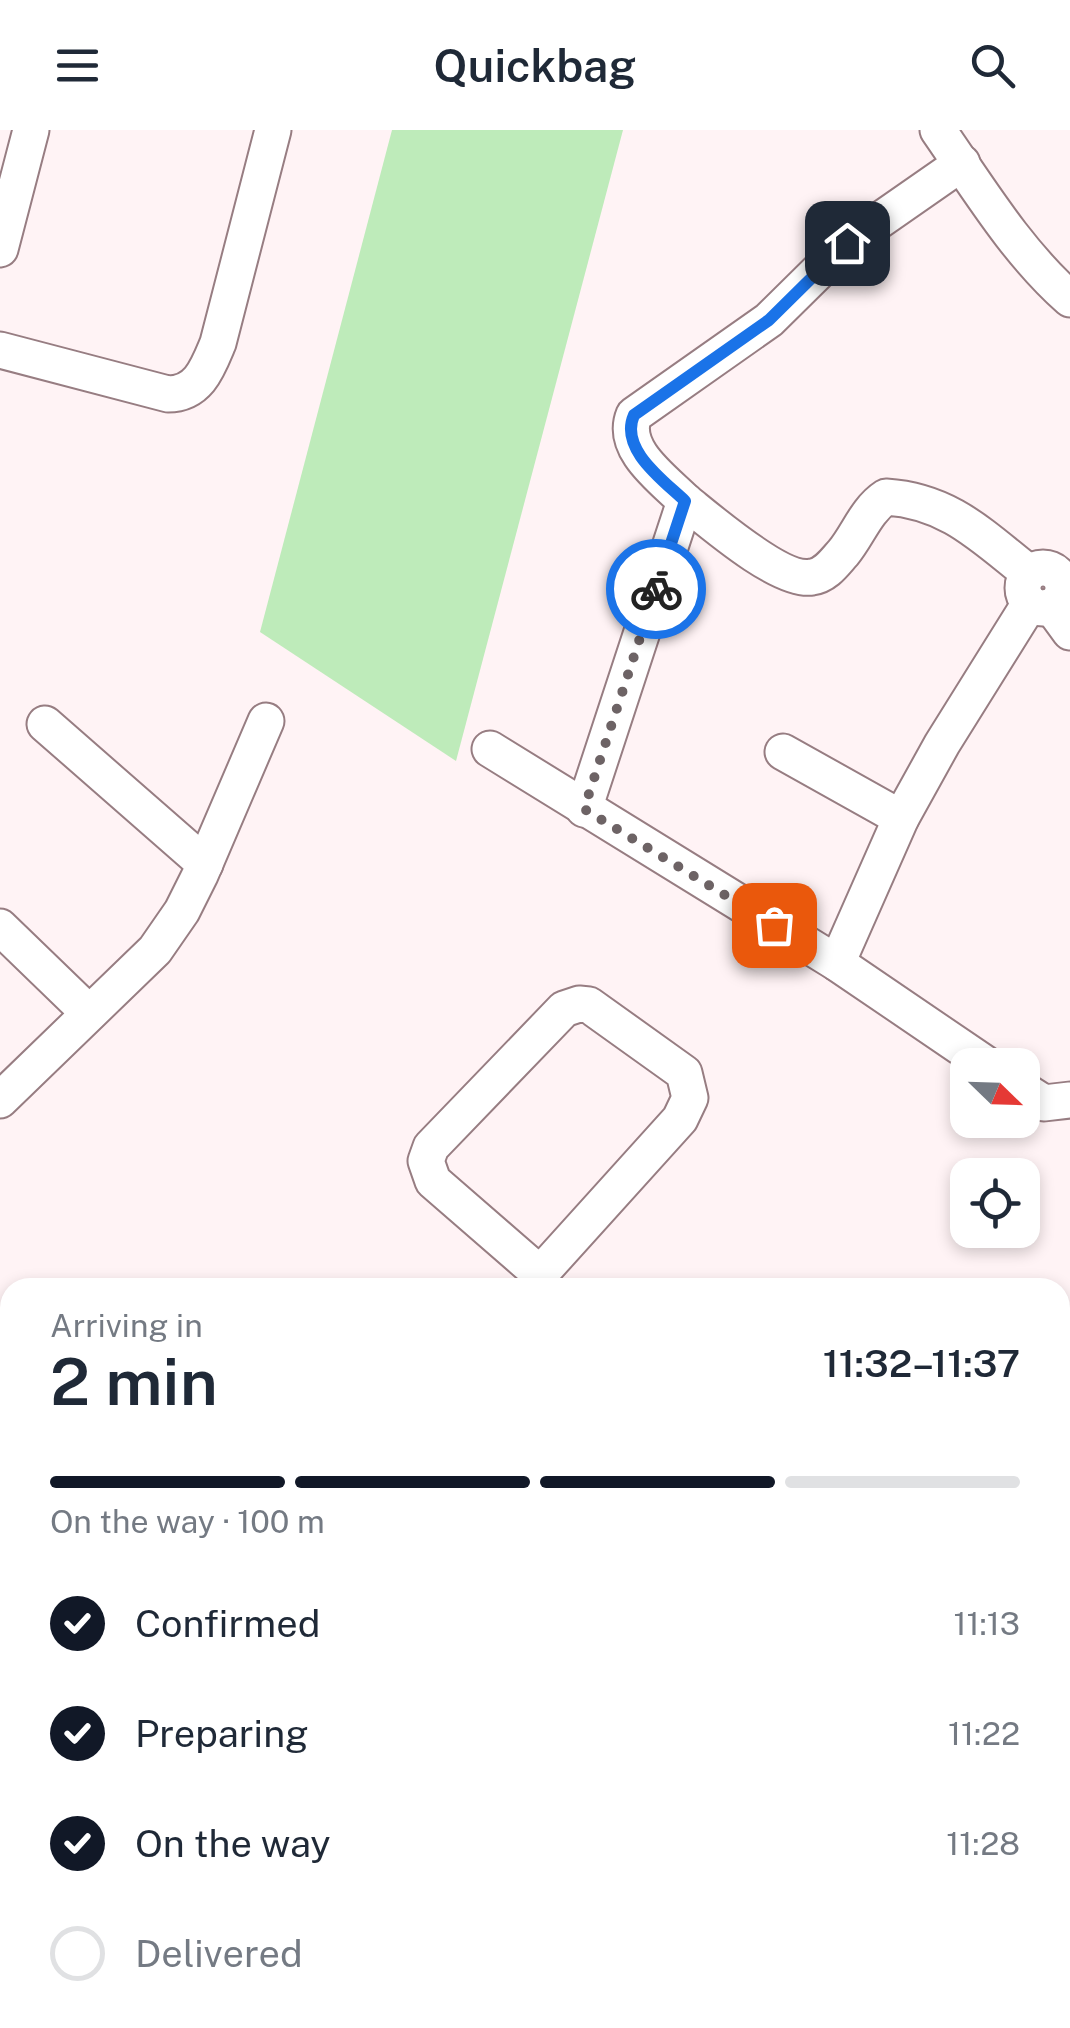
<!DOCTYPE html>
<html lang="en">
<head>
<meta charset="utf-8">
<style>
  :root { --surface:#fff; --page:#f6f6f7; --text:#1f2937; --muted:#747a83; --line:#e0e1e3; --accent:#111827 }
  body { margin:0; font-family:"Public Sans",sans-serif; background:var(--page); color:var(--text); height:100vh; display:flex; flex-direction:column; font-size:38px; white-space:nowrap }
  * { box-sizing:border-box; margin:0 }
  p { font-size:32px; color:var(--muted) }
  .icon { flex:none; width:55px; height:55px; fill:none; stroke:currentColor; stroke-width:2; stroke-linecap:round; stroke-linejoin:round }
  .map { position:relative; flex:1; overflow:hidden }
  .side { position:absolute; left:0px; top:1148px; width:1070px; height:752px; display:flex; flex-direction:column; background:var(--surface); border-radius:30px 30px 0 0; box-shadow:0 5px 15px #0003 }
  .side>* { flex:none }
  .needle { width:65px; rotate:113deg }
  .controls { position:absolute; left:950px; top:918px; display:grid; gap:20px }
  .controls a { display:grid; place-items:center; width:90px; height:90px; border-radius:20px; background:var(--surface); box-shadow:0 5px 15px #0003; font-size:50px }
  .pin { position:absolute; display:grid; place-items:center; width:85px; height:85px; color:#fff; margin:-42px; border-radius:20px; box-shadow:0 5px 15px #0006 }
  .courier { position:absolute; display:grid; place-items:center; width:100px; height:100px; margin:-50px; border:8px solid #1a73e8; border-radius:50%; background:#fff; color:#222; box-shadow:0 2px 12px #0007 }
  .head em { font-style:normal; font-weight:600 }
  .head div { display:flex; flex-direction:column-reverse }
  .head { display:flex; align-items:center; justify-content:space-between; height:170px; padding:0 50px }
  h1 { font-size:65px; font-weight:600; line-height:75px }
  .bar { display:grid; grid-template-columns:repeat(4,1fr); gap:15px 10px; align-content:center; height:120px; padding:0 50px }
  .bar i { height:12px; border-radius:8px; background:var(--line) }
  .bar .current { background:var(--accent) }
  .bar p { grid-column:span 4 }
  ol { padding:0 50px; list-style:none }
  li { display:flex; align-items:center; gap:30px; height:110px }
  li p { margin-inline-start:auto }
  li .icon { padding:10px; border-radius:50%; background:var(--accent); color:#fff; stroke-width:4 }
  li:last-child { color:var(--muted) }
  li i { width:55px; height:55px; border:5px solid var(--line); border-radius:50% }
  header { display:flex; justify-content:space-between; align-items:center; height:130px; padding:0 50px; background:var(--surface); font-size:45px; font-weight:600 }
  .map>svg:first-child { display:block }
  .green { fill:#beebba }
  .building { fill:#f9bbc9; stroke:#c8adb2; stroke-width:2.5 }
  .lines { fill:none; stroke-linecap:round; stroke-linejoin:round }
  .lane-casing { stroke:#977d82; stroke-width:21 }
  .street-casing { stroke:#977d82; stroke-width:39 }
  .lane { stroke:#fff; stroke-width:18 }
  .street { stroke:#fff; stroke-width:35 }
  .done { stroke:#6d6365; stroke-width:10; stroke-dasharray:0 18 }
  .route { stroke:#1a73e8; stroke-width:12 }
</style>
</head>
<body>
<header><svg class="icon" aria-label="menu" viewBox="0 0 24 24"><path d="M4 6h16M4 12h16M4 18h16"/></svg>Quickbag<svg class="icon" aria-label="search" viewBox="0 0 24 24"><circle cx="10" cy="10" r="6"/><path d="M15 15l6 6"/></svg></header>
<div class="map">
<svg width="1070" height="1898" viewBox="0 0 1070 1898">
  <rect width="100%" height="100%" fill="#fff3f5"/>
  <!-- green -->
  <polygon class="green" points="392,0 623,0 456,631 260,502"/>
  <!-- building -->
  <polygon class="building" points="7,1883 10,1890 25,1890 32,1898 0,1898 0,1888"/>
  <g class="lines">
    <defs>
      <polyline id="lane" points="1060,1775 1070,1784"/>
      <g id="street">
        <path d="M938 0C979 59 1016 121 1070 169"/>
        <polyline points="0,119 31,0"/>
        <path d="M0 220 168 264C199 264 208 237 218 213L273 0"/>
        <path d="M685 371C710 391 781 453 812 447 826 445 834 433 843 423 858 405 866 380 886 367 949 371 982 406 1029 443"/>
        <circle cx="1043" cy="458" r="20"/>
        <polyline points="1051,476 1070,502"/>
        <polyline points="45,594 205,734"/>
        <polyline points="490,619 837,833 987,935"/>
        <polyline points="783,622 901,688"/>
        <path d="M584 679 685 371C663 349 620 319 634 285L769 190 847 113 962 33"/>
        <polyline points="0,797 89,883"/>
        <polyline points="837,833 901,688 942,614 1030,473"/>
        <polyline points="1022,959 1044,973 1070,970"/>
        <polyline points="0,970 155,820 182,781 200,745 266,591"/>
        <polyline points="532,1158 540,1144 680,989 690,968 684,943 589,875 579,874 564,879 431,1017 426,1031 433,1051 540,1144"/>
        <polyline points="1060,1313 1070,1323"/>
        <polyline points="0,1571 10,1561"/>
        <polyline points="0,1633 10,1623"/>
        <polyline points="0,1732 10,1741"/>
        <polyline points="167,1890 176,1898"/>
        <polyline points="620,1890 663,1898"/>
        <polyline points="562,1898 563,1890"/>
      </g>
    </defs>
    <!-- lane casing -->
    <use href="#lane" class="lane-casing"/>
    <!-- street casing -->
    <use href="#street" class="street-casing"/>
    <!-- lane -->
    <use href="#lane" class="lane"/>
    <!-- street -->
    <use href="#street" class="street"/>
  </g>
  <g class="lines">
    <!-- done -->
    <polyline class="done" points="656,459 584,679 774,795"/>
    <!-- route -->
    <path class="route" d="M656 459 685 371C663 350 619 319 634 285L769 190 847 113"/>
  </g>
</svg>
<div class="controls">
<a><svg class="needle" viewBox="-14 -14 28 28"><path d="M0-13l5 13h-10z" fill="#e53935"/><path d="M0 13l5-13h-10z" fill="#747a83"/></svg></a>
<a><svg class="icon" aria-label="locate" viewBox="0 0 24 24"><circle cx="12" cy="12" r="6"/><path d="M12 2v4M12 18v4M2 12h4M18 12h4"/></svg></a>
</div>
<div class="pin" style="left:774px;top:795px;background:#ea580c"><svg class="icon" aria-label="bag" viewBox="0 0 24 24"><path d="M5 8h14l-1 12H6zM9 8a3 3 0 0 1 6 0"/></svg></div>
<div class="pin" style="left:847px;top:113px;background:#1f2937"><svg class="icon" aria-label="home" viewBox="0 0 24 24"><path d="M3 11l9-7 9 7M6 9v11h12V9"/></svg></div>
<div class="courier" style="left:656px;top:459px"><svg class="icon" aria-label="bike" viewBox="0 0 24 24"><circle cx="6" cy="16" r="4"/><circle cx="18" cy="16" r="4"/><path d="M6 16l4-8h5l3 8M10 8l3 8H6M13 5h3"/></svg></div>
<section class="side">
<div class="head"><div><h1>2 min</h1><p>Arriving in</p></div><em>11:32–11:37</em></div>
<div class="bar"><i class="current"></i><i class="current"></i><i class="current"></i><i></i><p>On the way · 100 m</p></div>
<ol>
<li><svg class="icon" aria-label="check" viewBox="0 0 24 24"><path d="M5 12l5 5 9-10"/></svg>Confirmed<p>11:13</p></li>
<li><svg class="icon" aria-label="check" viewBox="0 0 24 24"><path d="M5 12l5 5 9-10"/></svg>Preparing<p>11:22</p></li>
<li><svg class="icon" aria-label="check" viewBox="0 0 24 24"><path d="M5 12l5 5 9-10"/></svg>On the way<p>11:28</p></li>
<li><i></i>Delivered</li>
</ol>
</section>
</div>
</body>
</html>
